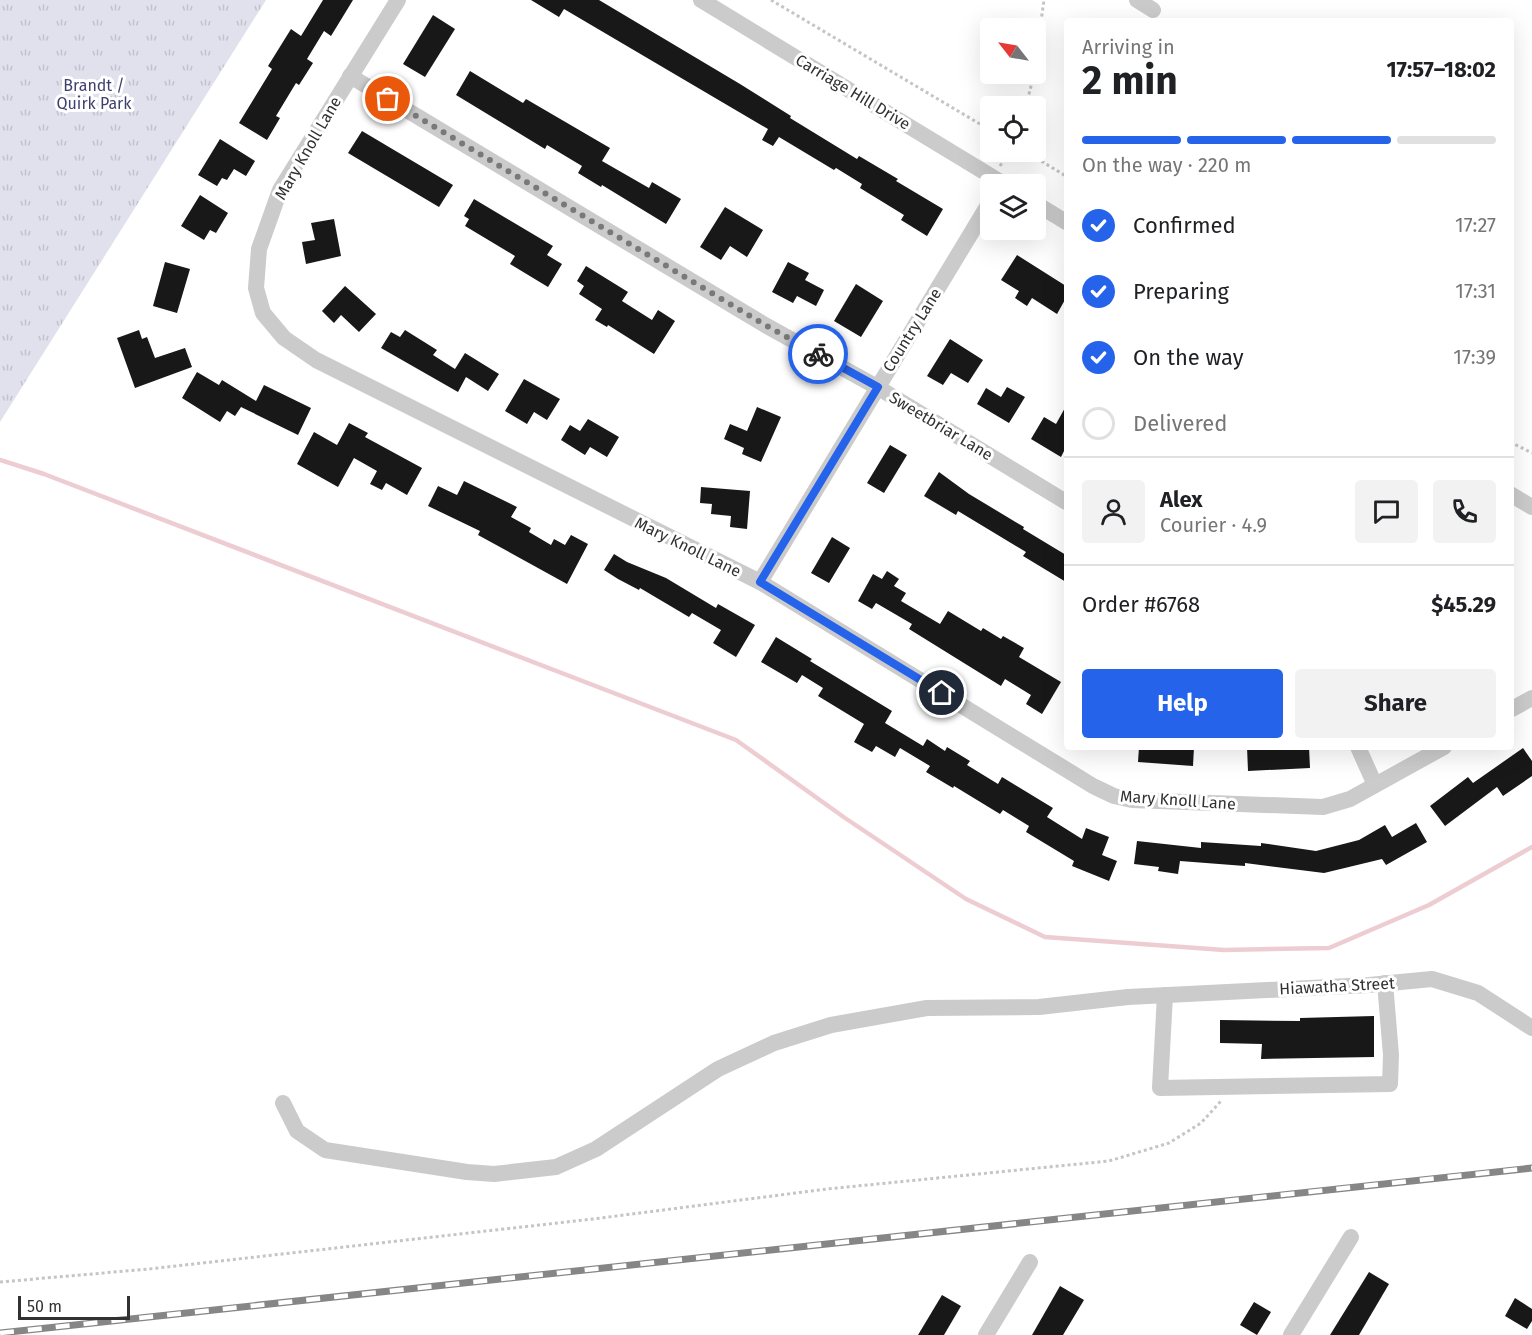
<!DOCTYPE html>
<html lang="en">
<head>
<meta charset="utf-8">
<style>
  :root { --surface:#fff; --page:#f2f2f2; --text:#202124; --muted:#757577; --line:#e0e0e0; --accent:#2563eb }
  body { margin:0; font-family:"Fira Sans",sans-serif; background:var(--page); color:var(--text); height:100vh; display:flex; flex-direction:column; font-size:22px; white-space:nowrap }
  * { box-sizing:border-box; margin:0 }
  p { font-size:20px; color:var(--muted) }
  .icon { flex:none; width:33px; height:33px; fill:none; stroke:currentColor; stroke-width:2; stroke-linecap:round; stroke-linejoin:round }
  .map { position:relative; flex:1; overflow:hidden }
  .side { position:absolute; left:1064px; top:18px; width:450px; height:732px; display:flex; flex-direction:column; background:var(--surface); border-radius:6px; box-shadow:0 6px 24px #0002 }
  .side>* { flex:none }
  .needle { width:39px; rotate:301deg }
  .fabs { position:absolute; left:980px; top:18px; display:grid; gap:12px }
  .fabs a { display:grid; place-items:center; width:66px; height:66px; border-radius:6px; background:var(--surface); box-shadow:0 6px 24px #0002; font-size:30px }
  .scale { position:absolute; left:18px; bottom:15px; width:112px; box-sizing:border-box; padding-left:6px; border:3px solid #313131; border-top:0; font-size:16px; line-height:21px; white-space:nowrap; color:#313131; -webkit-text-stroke:4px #fff; paint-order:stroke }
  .pin { position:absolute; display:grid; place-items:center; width:51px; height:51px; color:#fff; margin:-26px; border:3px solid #fff; border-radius:50%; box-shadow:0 2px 6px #0007 }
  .courier { position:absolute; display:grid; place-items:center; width:60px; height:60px; margin:-30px; border:4px solid #2563eb; border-radius:50%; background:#fff; color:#222; box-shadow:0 2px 8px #0007 }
  .summary em { font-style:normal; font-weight:700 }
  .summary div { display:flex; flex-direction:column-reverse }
  .summary { display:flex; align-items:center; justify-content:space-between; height:102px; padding:0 18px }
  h1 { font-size:39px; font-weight:700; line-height:45px }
  .bar { display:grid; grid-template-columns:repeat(4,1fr); gap:9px 6px; align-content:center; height:72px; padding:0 18px }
  .bar i { height:8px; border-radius:4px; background:var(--line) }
  .bar .on { background:var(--accent) }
  .bar p { grid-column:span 4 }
  .line { display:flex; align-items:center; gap:15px; padding:0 18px; border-top:2px solid var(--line) }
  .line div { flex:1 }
  .round { display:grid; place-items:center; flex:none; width:63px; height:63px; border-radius:6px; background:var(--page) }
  ol { padding:0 18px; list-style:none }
  li { display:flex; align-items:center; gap:18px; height:66px }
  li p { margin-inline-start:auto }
  li .icon { padding:6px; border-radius:50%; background:var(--accent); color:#fff; stroke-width:4 }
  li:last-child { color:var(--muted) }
  li i { width:33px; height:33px; border:3px solid var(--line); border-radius:50% }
  .button { display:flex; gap:12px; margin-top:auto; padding:12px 18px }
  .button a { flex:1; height:69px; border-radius:6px; background:var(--accent); color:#fff; font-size:24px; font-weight:700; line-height:69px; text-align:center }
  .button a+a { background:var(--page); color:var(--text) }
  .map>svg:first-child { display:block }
  .park { fill:url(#park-tufts) }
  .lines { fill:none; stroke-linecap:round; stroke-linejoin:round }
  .stream { stroke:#edcdd2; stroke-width:4.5 }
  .building { fill:#181818 }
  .path { stroke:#c5c5c5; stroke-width:3; stroke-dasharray:3 3; stroke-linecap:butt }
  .minor { stroke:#cbcbcb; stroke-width:16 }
  .rail-casing { stroke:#868686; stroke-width:7 }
  .rail { stroke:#fff; stroke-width:4.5; stroke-dasharray:14; stroke-linecap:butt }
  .done { stroke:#797979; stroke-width:6; stroke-dasharray:0 10.8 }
  .route { stroke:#2563eb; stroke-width:8 }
  .labels { text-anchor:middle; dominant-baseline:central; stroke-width:6; stroke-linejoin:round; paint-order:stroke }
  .park-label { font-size:16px; fill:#3e3f6d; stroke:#fff }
  .street-label { font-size:16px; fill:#313131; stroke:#fff }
</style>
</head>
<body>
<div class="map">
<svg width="1532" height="1335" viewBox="0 0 1532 1335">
  <defs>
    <pattern id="park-tufts" width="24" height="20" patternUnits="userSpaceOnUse" patternTransform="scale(1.5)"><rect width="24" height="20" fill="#e0e1ed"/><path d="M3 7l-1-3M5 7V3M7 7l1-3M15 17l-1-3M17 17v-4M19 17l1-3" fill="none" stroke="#c1c2cc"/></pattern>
  </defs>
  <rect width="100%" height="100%" fill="#fff"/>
  <!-- park -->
  <polygon class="park" points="0,0 266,0 0,422"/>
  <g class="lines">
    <!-- stream -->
    <polyline class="stream" points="0,460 44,474 736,740 845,818 966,899 1045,937 1224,950 1329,948 1429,905 1532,847"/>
  </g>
  <!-- building -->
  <g class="building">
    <polygon points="323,0 353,0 331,36 324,31 307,59 313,63 299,85 296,83 276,116 280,118 267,140 239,123 272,69 268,66 291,29 301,36"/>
    <polygon points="531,0 599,0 740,84 791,116 790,118 857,159 859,156 898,179 896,181 943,209 927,236 901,220 904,215 860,188 862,184 836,168 834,170 779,137 773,146 762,140 768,129 564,9 559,17"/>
    <polygon points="433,15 455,29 425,77 403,64"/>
    <polygon points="470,71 523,103 526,99 610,148 602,161 649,188 652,182 681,199 666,224 602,185 601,187 578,173 582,166 547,145 545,149 456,95"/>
    <polygon points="362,131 453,185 439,207 348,153"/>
    <polygon points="220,139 255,161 246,176 234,169 227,180 222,178 217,186 198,175"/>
    <polygon points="200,195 228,213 216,233 210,230 204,240 181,226"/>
    <polygon points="474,199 553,246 547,255 562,264 548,287 510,264 515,256 465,226 469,219 464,216"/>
    <polygon points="725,207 763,230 747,257 730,246 721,260 700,247"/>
    <polygon points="334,219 341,256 306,264 302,242 315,240 311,223"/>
    <polygon points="1017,255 1066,286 1066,298 1057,314 1032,298 1027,306 1015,298 1019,291 1001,280"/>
    <polygon points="165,262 190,269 177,313 153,306"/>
    <polygon points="788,262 809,273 805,280 824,290 816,306 797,296 793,303 772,292"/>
    <polygon points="586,266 628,292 622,301 652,320 658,310 675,321 654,354 608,325 607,327 595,320 602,309 579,294 584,286 577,281"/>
    <polygon points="856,284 883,301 861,337 834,321"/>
    <polygon points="345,286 376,314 359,332 341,315 334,323 322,311"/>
    <polygon points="139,330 142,339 147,337 155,358 185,348 192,367 135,388 117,338"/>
    <polygon points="405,330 437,350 433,355 455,369 465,353 499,374 488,391 466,377 458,392 381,348 391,332 400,337"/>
    <polygon points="950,339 983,360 968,383 951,373 943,385 927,376"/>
    <polygon points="197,372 219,385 222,380 256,401 264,385 311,408 298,435 241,407 235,416 227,411 220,422 182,398"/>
    <polygon points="524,379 560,399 547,420 534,412 527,424 505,411"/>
    <polygon points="1007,387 1025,397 1009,423 977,404 986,388 1001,397"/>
    <polygon points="1066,406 1066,447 1061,457 1031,439 1044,417 1056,424"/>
    <polygon points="757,407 781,417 761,462 742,454 744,448 724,439 730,424 747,431"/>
    <polygon points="588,419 619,437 607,457 590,447 585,455 561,440 570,425 580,431"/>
    <polygon points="349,423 368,433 365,437 422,468 407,495 386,483 382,490 370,484 377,471 354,458 338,487 297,464 314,432 337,445"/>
    <polygon points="890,445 907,455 884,493 867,483"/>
    <polygon points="939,472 969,494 1024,527 1023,529 1066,555 1066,582 1023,556 1026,552 958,511 956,515 924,496"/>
    <polygon points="464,481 517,507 511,517 531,528 529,532 551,545 554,539 565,545 571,535 588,544 567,584 478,535 480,531 428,506 438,486 457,495"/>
    <polygon points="701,487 750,491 747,529 730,527 731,516 711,514 712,504 700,503"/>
    <polygon points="832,537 850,548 829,583 811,573"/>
    <polygon points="614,554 627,562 666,578 716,608 718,604 755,625 736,657 713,643 721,630 692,613 689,617 640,588 639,590 618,579 604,570"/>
    <polygon points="887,571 899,579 894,586 906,593 901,601 940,624 948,611 981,631 983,628 1001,639 1003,636 1024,648 1019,657 1061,682 1042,714 1026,704 1031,695 1005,679 1001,686 909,629 912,624 876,603 872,609 858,601 873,574 882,579"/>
    <polygon points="776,637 812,659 810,661 892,711 885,723 923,746 927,739 945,751 947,747 970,761 967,765 998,784 1002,777 1053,808 1047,817 1082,839 1086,828 1109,837 1102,855 1117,861 1109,881 1072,866 1074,861 1026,832 1029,826 1003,810 1000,814 954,786 953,788 926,772 930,766 900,748 895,757 876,746 872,752 854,742 864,724 818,696 823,688 802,675 797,683 761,662"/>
    <polygon points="1139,747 1194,747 1193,766 1138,762"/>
    <polygon points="1247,747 1309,747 1310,768 1248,771"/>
    <polygon points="1523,748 1532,761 1532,776 1503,796 1497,787 1445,826 1430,806 1468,777 1473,783"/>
    <polygon points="1416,823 1427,842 1386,865 1382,859 1324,873 1245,863 1245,866 1180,861 1178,874 1158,871 1159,867 1134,864 1137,841 1201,848 1201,842 1261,846 1261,843 1316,851 1359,840 1385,825 1392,837"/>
    <polygon points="1374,1016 1374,1057 1261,1059 1262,1044 1220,1043 1220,1020 1300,1021 1300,1018"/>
    <polygon points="1369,1272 1389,1284 1359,1335 1330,1335"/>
    <polygon points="1060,1286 1084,1300 1063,1335 1032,1335"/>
    <polygon points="942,1295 961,1306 944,1335 918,1335"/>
    <polygon points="1515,1298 1532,1309 1532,1321 1527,1329 1505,1316"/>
    <polygon points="1254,1302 1271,1312 1257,1335 1240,1325"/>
  </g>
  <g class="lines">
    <!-- path -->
    <g class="path">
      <polyline points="771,0 990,130"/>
      <polyline points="1035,64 1044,0"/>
      <polyline points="1026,106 1034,74"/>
      <polyline points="1026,152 1066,176"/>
      <polyline points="1000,166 1009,152"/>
      <polyline points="1510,442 1532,453"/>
      <polyline points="0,1282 149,1269 593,1219 827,1189 1109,1161 1169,1143 1201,1123 1221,1101"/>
    </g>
    <!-- minor -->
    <g class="minor">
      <polyline points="398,0 280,190 259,249 256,288 263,313 284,338 316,360 760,582 1093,786 1114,796 1132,800 1323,807 1350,799 1444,747"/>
      <polyline points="701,0 1004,184"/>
      <polyline points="1137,0 1153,10"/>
      <polyline points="350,76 765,325 877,387 1066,502"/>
      <polyline points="1035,203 1066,222"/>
      <polyline points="1510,494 1532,507"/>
      <polyline points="760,582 990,202"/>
      <polyline points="1510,710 1532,698"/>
      <polyline points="1358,747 1375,785"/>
      <polyline points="1165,995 1160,1088 1390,1084 1391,1055 1385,983"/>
      <polyline points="283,1103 297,1131 325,1150 467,1172 494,1174 556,1167 596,1149 718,1069 774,1043 831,1025 927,1008 1039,1007 1128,997 1369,985 1432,979 1478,993 1532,1028"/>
      <polyline points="986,1335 1030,1262"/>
      <polyline points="1291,1335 1351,1237"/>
    </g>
    <defs>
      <polyline id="rail" points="0,1333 1532,1168"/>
    </defs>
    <!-- rail casing -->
    <use href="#rail" class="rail-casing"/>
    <!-- rail -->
    <use href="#rail" class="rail"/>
  </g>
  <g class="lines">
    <!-- done -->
    <polyline class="done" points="388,99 765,325 818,354"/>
    <!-- route -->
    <polyline class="route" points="818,354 878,387 760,582 942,693"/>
  </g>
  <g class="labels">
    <!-- park labels -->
    <g class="park-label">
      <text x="94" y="85">Brandt /<tspan x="94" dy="18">Quirk Park</tspan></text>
    </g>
    <!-- street labels -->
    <g class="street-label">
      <text transform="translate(853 92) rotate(31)">Carriage Hill Drive</text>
      <text transform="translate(308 148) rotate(-60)">Mary Knoll Lane</text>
      <text transform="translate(912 330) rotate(-58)">Country Lane</text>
      <text transform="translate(941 426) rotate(31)">Sweetbriar Lane</text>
      <text transform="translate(688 547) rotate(26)">Mary Knoll Lane</text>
      <text transform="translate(1178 800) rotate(4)">Mary Knoll Lane</text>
      <text transform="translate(1337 986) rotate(-3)">Hiawatha Street</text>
    </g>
  </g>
</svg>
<div class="fabs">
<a><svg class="needle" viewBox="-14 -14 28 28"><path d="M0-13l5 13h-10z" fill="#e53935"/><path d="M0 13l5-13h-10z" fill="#757577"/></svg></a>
<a><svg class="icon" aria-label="locate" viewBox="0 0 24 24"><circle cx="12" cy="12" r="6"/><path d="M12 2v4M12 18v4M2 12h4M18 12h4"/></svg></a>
<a><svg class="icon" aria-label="layers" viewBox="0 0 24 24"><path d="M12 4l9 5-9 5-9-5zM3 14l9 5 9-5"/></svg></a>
</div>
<div class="scale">50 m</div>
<div class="pin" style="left:388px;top:99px;background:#ea580c"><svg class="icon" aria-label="bag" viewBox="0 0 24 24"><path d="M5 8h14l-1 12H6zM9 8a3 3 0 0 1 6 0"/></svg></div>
<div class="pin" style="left:942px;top:693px;background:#1f2937"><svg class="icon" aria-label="home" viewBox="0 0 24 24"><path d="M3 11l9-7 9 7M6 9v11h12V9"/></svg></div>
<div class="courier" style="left:818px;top:354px"><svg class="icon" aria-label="bike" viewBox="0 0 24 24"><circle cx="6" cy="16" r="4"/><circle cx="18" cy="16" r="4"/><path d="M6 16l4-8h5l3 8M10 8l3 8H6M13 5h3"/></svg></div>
<section class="side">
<div class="summary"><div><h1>2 min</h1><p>Arriving in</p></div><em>17:57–18:02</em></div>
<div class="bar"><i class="on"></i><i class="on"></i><i class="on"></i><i></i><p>On the way · 220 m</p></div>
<ol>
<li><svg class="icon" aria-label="check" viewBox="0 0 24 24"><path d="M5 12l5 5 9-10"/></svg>Confirmed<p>17:27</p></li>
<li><svg class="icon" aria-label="check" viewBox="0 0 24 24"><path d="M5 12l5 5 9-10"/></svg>Preparing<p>17:31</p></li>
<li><svg class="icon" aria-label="check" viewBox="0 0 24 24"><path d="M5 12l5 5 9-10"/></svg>On the way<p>17:39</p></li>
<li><i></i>Delivered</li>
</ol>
<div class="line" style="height:108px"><a class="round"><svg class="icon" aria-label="person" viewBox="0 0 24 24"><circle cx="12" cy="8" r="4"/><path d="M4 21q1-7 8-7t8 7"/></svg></a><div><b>Alex</b><p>Courier · 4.9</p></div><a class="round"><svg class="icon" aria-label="chat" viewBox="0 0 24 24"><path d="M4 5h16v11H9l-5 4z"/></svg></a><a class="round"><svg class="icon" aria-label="phone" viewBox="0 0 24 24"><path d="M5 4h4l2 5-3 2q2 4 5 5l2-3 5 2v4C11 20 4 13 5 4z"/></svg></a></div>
<div class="line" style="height:78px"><div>Order #6768</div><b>$45.29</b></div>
<div class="button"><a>Help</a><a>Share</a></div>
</section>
</div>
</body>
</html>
